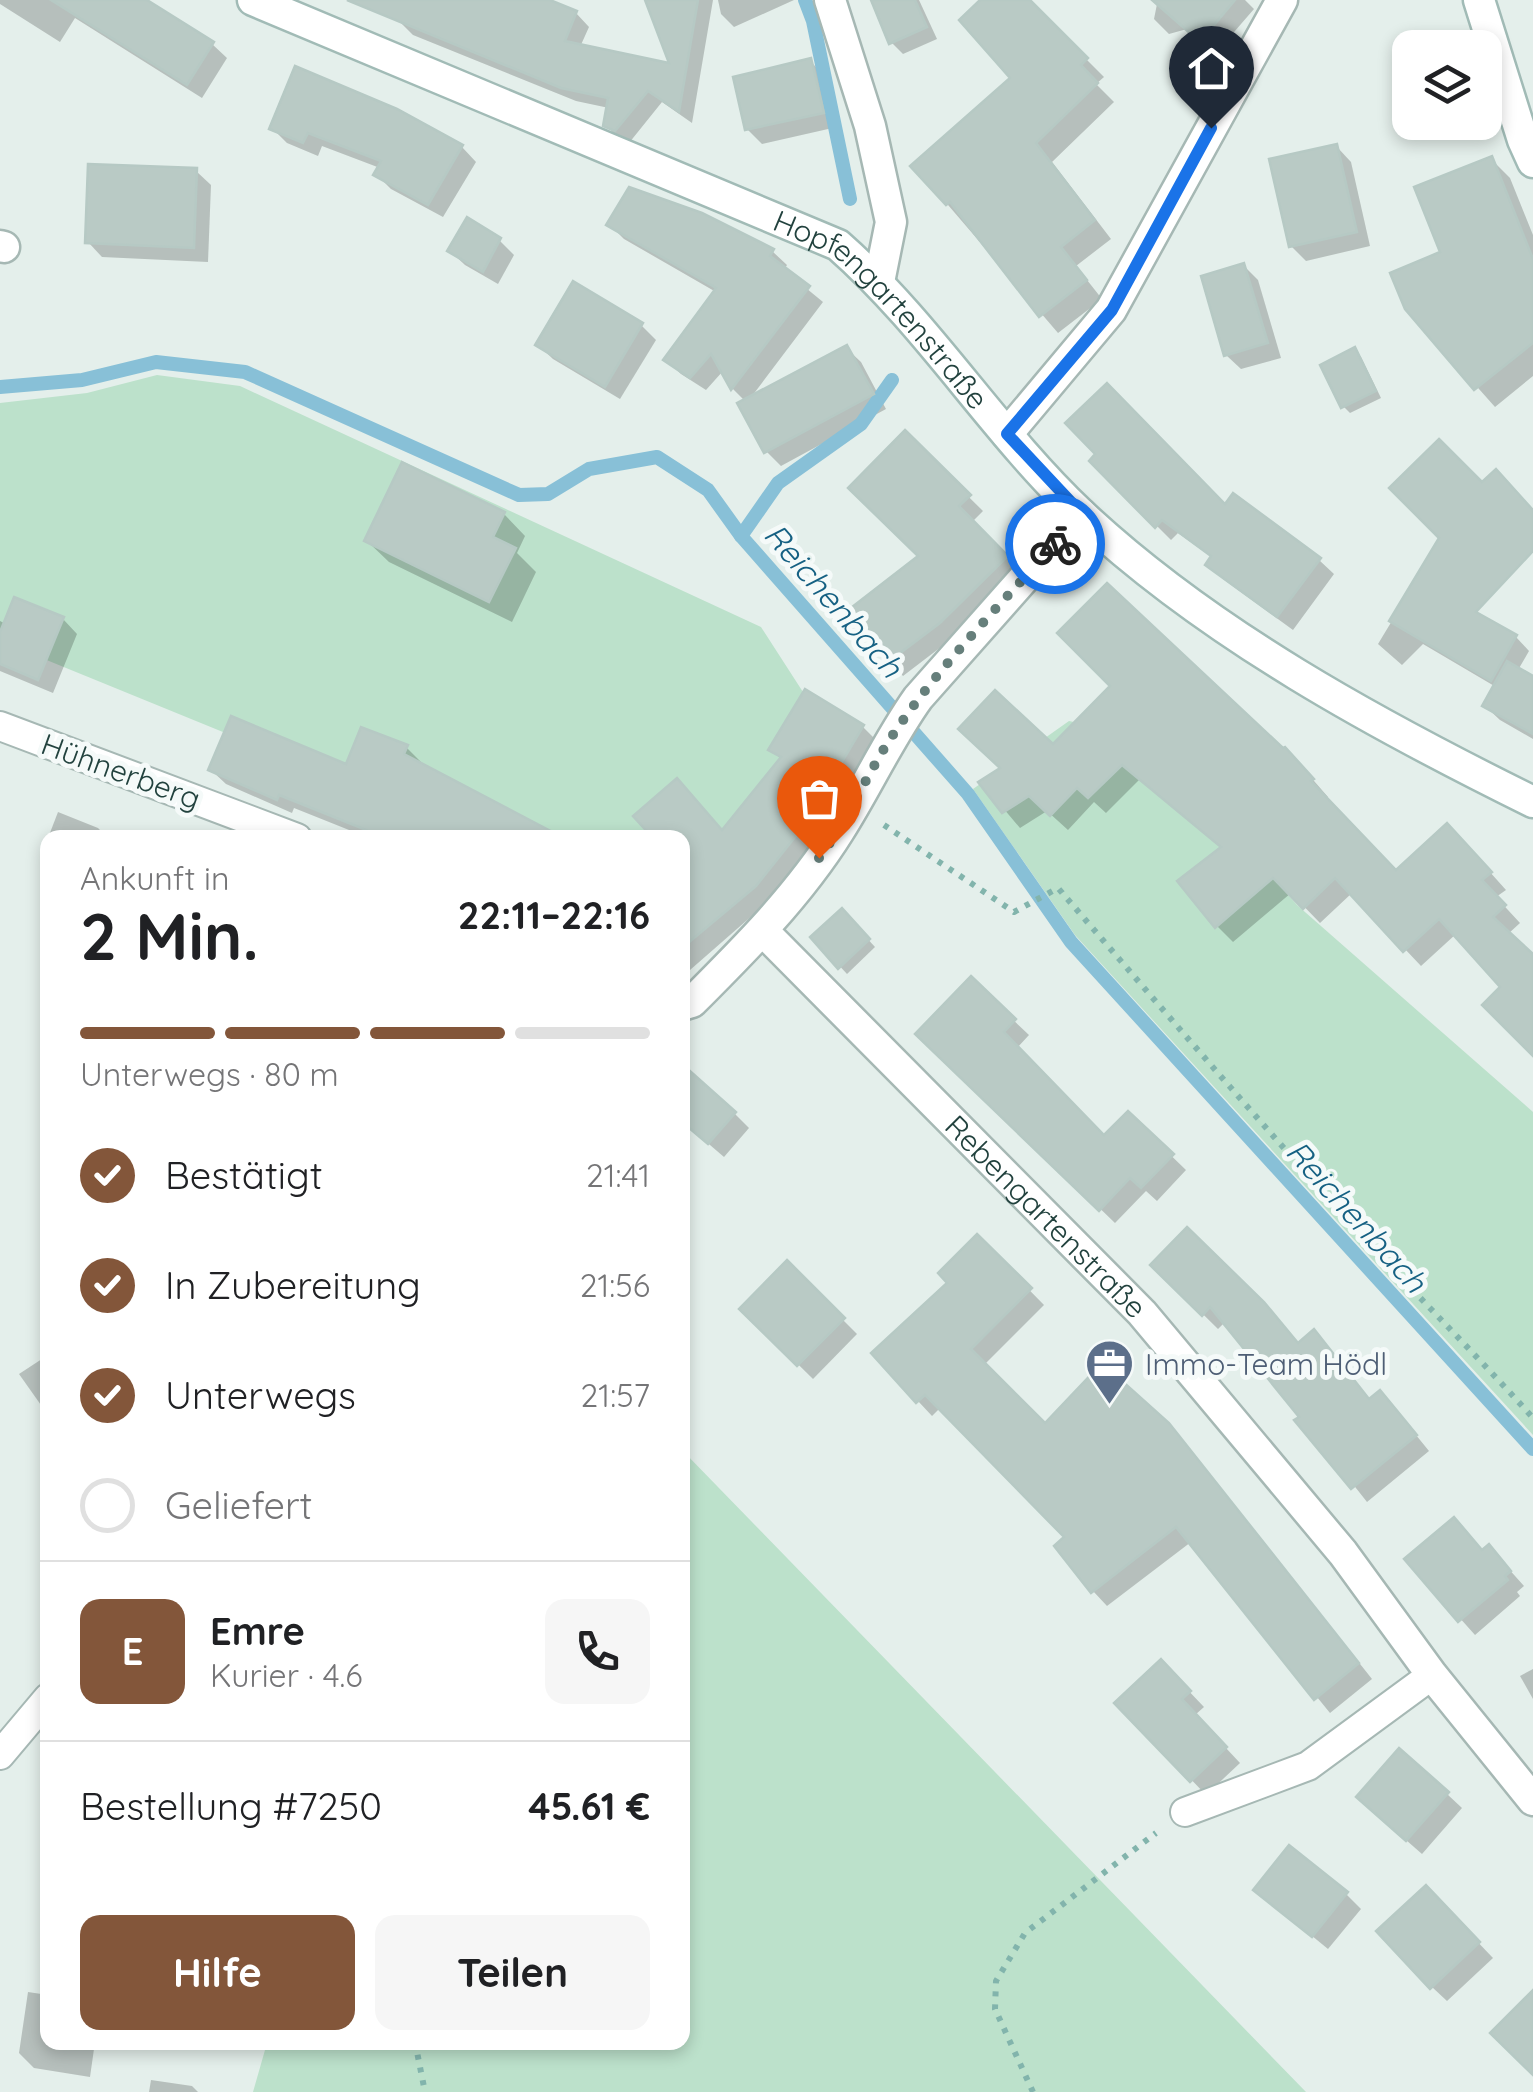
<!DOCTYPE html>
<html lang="de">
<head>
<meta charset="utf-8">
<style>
  :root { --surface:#fff; --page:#f6f6f6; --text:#202124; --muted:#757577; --line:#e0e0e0; --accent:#83563a }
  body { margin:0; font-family:Quicksand,sans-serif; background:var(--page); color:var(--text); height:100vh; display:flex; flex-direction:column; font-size:38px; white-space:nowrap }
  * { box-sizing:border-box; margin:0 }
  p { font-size:32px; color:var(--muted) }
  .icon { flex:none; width:55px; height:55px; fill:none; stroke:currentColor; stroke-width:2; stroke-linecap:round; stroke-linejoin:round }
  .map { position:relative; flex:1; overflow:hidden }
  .side { position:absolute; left:40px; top:830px; width:650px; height:1220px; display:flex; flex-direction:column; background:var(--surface); border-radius:20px; box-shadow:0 5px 15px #0003 }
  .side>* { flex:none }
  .tools { position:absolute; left:1392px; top:30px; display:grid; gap:20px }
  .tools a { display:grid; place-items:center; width:110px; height:110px; border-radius:20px; background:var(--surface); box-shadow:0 5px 15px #0003; font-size:50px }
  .pin { position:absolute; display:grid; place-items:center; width:85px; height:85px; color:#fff; margin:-102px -42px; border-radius:50% 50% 50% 0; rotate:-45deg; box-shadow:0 0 10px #0007 }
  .pin .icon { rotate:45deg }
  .courier { position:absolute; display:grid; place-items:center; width:100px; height:100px; margin:-50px; border:8px solid #1a73e8; border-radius:50%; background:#fff; color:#222; box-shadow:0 2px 12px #0007 }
  .summary em { font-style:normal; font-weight:700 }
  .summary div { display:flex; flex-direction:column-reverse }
  .summary { display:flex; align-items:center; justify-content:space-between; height:170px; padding:0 40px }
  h1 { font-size:65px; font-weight:700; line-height:75px }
  .bar { display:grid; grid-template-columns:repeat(4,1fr); gap:15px 10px; align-content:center; height:120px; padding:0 40px }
  .bar i { height:12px; border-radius:8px; background:var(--line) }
  .bar .on { background:var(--accent) }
  .bar p { grid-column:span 4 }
  .line { display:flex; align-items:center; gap:25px; padding:0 40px; border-top:2px solid var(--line) }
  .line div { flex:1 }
  .round { display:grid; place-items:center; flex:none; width:105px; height:105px; border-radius:20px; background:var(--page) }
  ol { padding:0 40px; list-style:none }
  li { display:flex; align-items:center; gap:30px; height:110px }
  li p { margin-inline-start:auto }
  li .icon { padding:10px; border-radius:50%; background:var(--accent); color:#fff; stroke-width:4 }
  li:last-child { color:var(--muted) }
  li i { width:55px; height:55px; border:5px solid var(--line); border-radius:50% }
  .button { display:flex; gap:20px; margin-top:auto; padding:20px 40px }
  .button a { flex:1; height:115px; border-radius:20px; background:var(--accent); color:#fff; font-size:40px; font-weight:700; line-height:115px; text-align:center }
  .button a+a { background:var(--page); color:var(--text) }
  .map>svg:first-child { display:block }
  .green { fill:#bce1cb }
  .shadow { fill:#0003 }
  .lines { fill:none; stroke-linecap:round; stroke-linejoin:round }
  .stream { stroke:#88c0d7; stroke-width:14 }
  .building { fill:#b9cac5; stroke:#b6c9c4; stroke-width:2.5 }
  .lane-casing { stroke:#a6b8b4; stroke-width:32 }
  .street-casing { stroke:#a6b8b4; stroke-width:35 }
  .secondary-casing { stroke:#a1bbb6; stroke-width:35 }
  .path { stroke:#82b4ac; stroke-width:6; stroke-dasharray:5 8; stroke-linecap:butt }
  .lane { stroke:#fff; stroke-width:28 }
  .street { stroke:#fff; stroke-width:30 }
  .secondary { stroke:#fff; stroke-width:30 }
  .done { stroke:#667f7b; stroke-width:10; stroke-dasharray:0 18 }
  .route { stroke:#1a73e8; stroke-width:12 }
  .labels { text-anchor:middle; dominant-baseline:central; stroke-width:10; stroke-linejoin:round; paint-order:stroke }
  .street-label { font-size:30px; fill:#22423e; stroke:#f5faf9 }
  .service-label { font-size:30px; fill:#4e5e75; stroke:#f5faf9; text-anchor:start }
  .water-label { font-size:32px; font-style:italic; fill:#166183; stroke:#f5faf9 }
</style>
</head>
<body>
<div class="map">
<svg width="1533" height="2092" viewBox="0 0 1533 2092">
  <rect width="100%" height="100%" fill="#e4efeb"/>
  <!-- green -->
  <g class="green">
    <polygon points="157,375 240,386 761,627 812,706 720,863 682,838 480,837 0,641 0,403 87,393"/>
    <polygon points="1069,721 1121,732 1220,818 1297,905 1533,1112 1533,1435 1075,935 973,789"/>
    <polygon points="683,1451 1306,2092 253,2092 267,2043 682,2042"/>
  </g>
  <!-- shadow -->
  <g class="shadow">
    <polygon points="0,0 143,0 212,44 227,58 202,98 75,18 60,42 0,4"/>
    <polygon points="351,0 543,0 576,13 589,27 580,47 673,67 648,0 713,0 692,123 662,102 629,143 619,139 606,125 609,108 576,101 413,35 399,21"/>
    <polygon points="718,0 794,0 734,27 721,14"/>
    <polygon points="874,0 919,0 937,39 903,54 891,42"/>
    <polygon points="984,0 1027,0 1104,77 1096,84 1114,102 1052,162 1111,239 1076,266 1102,299 1058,333 930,184 1014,78"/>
    <polygon points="1153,0 1245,0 1254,9 1215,54 1187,29 1169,34 1154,19 1157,4"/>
    <polygon points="810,61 825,76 837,127 762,144 747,129"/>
    <polygon points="272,128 462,147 476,162 443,217 391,189 376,174 380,168 322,146 318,156 287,143"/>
    <polygon points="1337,147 1351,162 1370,246 1306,261 1291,246"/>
    <polygon points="1491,159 1510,178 1533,235 1533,376 1495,407 1407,308 1443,254"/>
    <polygon points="196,171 211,185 208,262 102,257 88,242"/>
    <polygon points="609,224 772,251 787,265 784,270 823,302 749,400 846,348 861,362 886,409 781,466 766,451 745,401 733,389 723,371 706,390 681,374 666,360 716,292 624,239"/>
    <polygon points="499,240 514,255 498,284 465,265 450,251"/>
    <polygon points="1244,266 1258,280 1281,358 1241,369 1226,355"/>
    <polygon points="641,325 656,340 620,399 553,359 538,345"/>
    <polygon points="1354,350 1361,357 1381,398 1350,413 1343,406"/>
    <polygon points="905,434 983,511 972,522 1021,572 954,637 903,676 889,661 922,557"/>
    <polygon points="1092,461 1225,507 1319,560 1334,574 1293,630 1223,579 1209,564 1213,558 1178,533 1171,540"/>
    <polygon points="1482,486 1533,513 1533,529 1442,624 1485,620 1516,637 1529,651 1518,670 1533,679 1533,739 1500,720 1485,706 1496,687 1423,644 1402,665 1378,644 1442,538"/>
    <polygon points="504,514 525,536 517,553 536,572 512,622 389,562 367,541"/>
    <polygon points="63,619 77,634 53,693 0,671 0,621 6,624"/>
    <polygon points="806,692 863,727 877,741 817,842 770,900 682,977 682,838 723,832 782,760 771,749"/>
    <polygon points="406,747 421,762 391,838 369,838 294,808 292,813 226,784 211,770 347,768"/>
    <polygon points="1053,748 1301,766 1328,797 1325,799 1396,873 1463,842 1506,890 1496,897 1520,923 1508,934 1533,959 1533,1053 1503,988 1456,934 1421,966 1352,893 1320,923 1291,893 1233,942 1217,926 1223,848 1140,779 1106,813 1094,802 1068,830 1047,811 1020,828 982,783"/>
    <polygon points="58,812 98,828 108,838 48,838"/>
    <polygon points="48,840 48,867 40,860"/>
    <polygon points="842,911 875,947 847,974 813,937"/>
    <polygon points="971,980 1029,1035 1017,1048 1105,1139 1128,1114 1186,1170 1157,1201 1146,1191 1115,1223 919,1034"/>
    <polygon points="735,1114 749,1128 724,1157 682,1121"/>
    <polygon points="1187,1231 1278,1319 1299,1345 1328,1347 1371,1401 1394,1408 1429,1451 1367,1502 1225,1322 1218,1329 1153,1265"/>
    <polygon points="977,1237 1044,1305 984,1365 1046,1427 1183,1441 1372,1679 1330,1713 1191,1542 1107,1606 1093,1591 1068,1537 941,1407 932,1416 918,1401 951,1283"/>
    <polygon points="787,1264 857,1334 813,1379 742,1309"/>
    <polygon points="48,1355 48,1415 19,1374"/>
    <polygon points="1489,1547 1524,1586 1517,1592 1520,1596 1475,1635 1408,1560 1483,1552"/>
    <polygon points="1161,1662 1204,1707 1195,1715 1240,1763 1206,1795 1118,1703"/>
    <polygon points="1533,1669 1533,1699 1520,1676"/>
    <polygon points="1447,1794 1462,1808 1422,1854 1374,1812"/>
    <polygon points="1426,1888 1493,1958 1447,2001 1432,1987"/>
    <polygon points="1256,1890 1346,1894 1361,1909 1328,1949"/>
    <polygon points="28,1992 48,1995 48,2042 95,2042 90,2077 34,2068 19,2053"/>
    <polygon points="151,2080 192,2086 198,2092 149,2092"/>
  </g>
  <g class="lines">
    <!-- stream -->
    <g class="stream">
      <polyline points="805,0 813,21 850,199"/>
      <polyline points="0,387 82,380 156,362 245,372 519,495 548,494 589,469 657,457 708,490 741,536 968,794 1071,942 1533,1449"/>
      <polyline points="741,536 778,483 861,424 892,380"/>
    </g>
  </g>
  <!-- building -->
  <g class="building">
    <polygon points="51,0 147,0 214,42 187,85"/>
    <polygon points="347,0 550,0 577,11 565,41 669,63 645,0 698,0 679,112 648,91 615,131 603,126 608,98 561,88"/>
    <polygon points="871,0 915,0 927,27 889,44"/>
    <polygon points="980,0 1030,0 1088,58 1081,65 1098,83 1036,143 1095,220 1061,247 1087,280 1039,317 950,202 946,205 910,166 1010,78 959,20"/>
    <polygon points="1152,0 1235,0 1200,42"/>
    <polygon points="811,58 824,113 745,130 733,77"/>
    <polygon points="295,66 397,109 463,145 428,205 373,175 381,161 308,133 303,143 269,129"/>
    <polygon points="1337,144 1357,232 1289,247 1269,159"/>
    <polygon points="1492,156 1533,259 1533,343 1474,390 1405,309 1390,273 1440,252 1414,187"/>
    <polygon points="88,164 197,168 194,248 85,243"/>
    <polygon points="629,187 702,213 774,249 770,256 810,286 731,390 711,354 690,378 663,360 716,288 606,225"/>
    <polygon points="467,217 501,238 483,272 447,251"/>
    <polygon points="1244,263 1268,343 1224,356 1201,276"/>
    <polygon points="573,281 643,323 605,387 535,345"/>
    <polygon points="847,345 874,394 764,453 737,403"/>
    <polygon points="1355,347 1376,391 1341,408 1320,365"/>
    <polygon points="1107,383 1225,504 1233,493 1321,558 1277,617 1205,565 1211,556 1162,520 1155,528 1089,461 1095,454 1065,423"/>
    <polygon points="905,430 971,495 959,506 1008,556 940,623 887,663 847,611 918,556 848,488"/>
    <polygon points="1439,439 1482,482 1496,469 1533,510 1533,551 1476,612 1517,635 1491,681 1389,621 1439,538 1389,488"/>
    <polygon points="402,462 505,512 493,537 516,548 489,602 364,541"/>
    <polygon points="1107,583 1283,748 1285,747 1314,779 1311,781 1396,870 1447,823 1492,872 1482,880 1506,905 1493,917 1533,954 1533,1056 1482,1005 1500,987 1439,919 1403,952 1335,878 1303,909 1273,878 1215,928 1177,881 1221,847 1122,765 1088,798 1077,788 1050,816 1029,796 1002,813 978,782 1000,768 958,729 995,690 1053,744 1110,686 1057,633"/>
    <polygon points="14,597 64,617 38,680 0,664 0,632"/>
    <polygon points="1507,661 1533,676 1533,734 1482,706"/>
    <polygon points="805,689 864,725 803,827 756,886 682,948 682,838 653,838 633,816 677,778 722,830 781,757 768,750"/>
    <polygon points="231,716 346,764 361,727 408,745 404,754 564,838 386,838 279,795 277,800 208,770"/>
    <polygon points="842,908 870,939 838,969 810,937"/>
    <polygon points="971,976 1016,1019 1004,1032 1104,1135 1128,1111 1174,1154 1141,1188 1130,1178 1099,1211 915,1034"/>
    <polygon points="682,1064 736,1112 708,1144 682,1122"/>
    <polygon points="1187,1227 1264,1302 1298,1343 1314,1329 1369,1399 1380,1390 1417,1435 1351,1489 1294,1420 1299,1417 1210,1307 1202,1316 1150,1265"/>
    <polygon points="977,1234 1032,1288 971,1349 1045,1423 1102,1363 1169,1423 1359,1663 1314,1700 1176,1527 1091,1593 1054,1546 1064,1537 925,1395 916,1403 871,1353 947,1283 938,1273"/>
    <polygon points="787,1260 845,1318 797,1366 739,1309"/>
    <polygon points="1454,1517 1482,1550 1489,1544 1511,1571 1505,1576 1508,1580 1458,1622 1404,1559"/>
    <polygon points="1161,1659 1191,1691 1182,1699 1227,1747 1190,1782 1114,1703"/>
    <polygon points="1399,1748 1449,1792 1406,1841 1356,1797"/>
    <polygon points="1289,1845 1348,1892 1312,1937 1253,1890"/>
    <polygon points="1426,1885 1480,1942 1430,1989 1376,1931"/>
    <polygon points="1533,1990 1533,2075 1490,2033"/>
  </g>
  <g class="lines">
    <defs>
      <g id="lane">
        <polyline points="0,726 297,838"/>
        <polyline points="0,1755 48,1698"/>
        <polyline points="1185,1812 1308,1766 1432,1675"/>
      </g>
      <g id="street">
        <polyline points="830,0 870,126 891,222 879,282"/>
        <polyline points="0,246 4,247"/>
        <polyline points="1007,434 1111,310 1282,0"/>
        <path id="s1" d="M763 931 1142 1313 1343 1553 1432 1675 1533 1800"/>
        <path d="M682 1005 692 1002C745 949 799 895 839 831 867 787 888 740 918 698L1081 514"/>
      </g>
      <g id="secondary">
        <path id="s2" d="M253 0 838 245C929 325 993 431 1081 514 1209 634 1377 725 1533 802"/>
        <polyline points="1479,0 1523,140 1533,162"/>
      </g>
    </defs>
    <!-- lane casing -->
    <use href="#lane" class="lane-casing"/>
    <!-- street casing -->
    <use href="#street" class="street-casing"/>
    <!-- secondary casing -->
    <use href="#secondary" class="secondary-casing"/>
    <!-- path -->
    <g class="path">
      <path d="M884 825 1014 912 1058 888C1163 1010 1268 1132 1376 1251 1428 1307 1482 1361 1533 1418"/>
      <polyline points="415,2042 425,2092"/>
      <polyline points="1033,2092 995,2009 996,1981 1025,1933 1156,1833"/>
    </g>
    <!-- lane -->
    <use href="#lane" class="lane"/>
    <!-- street -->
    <use href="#street" class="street"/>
    <!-- secondary -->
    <use href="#secondary" class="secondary"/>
  </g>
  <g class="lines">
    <!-- done -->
    <path class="done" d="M819 858C851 816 869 768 899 726 944 661 1002 603 1055 544"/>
    <!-- route -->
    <polyline class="route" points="1055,544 1082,514 1007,434 1112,310 1211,128"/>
  </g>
  <!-- icons -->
  <defs>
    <symbol id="office-pin" viewBox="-11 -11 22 30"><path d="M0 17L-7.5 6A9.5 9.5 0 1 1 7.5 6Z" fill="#5c6f8a" stroke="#f5faf9"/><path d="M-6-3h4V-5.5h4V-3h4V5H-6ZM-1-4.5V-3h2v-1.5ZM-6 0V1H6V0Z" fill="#fff"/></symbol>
  </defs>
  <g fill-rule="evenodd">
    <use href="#office-pin" x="1082" y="1336" width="55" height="75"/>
  </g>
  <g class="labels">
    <!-- street labels -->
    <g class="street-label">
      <text stroke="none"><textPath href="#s2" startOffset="708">Hopfengartenstraße</textPath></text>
      <text transform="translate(121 771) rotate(20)">Hühnerberg</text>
      <text stroke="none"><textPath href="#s1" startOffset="402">Rebengartenstraße</textPath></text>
    </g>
    <!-- service labels -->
    <g class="service-label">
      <text x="1145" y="1364">Immo-Team Hödl</text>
    </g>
    <!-- water labels -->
    <g class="water-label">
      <text transform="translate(834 600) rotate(49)">Reichenbach</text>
      <text transform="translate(1357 1216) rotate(48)">Reichenbach</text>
    </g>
  </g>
</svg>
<div class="tools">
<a><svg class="icon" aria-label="layers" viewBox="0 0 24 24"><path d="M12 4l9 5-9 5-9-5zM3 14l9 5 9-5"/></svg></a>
</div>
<div class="pin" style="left:819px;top:858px;background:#ea580c"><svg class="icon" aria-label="bag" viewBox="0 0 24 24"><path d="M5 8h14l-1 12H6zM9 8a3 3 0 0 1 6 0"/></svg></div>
<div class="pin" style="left:1211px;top:128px;background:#1f2937"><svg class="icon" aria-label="home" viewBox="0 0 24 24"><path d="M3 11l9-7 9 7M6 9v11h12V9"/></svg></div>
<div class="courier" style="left:1055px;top:544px"><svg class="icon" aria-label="bike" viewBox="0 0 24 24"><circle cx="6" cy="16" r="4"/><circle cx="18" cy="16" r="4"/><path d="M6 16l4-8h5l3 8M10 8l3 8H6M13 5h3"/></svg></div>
<section class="side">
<div class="summary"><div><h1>2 Min.</h1><p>Ankunft in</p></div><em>22:11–22:16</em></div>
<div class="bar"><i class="on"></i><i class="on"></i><i class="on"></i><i></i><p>Unterwegs · 80 m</p></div>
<ol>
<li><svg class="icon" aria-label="check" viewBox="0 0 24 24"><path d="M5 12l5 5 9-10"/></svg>Bestätigt<p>21:41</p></li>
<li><svg class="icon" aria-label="check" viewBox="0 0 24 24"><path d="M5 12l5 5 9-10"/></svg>In Zubereitung<p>21:56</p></li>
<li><svg class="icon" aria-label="check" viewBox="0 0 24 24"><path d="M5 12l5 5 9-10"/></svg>Unterwegs<p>21:57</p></li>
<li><i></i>Geliefert</li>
</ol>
<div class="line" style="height:180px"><b class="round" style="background:var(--accent);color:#fff">E</b><div><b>Emre</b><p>Kurier · 4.6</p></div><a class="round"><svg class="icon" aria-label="phone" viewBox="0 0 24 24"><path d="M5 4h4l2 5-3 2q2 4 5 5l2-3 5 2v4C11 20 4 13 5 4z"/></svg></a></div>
<div class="line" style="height:130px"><div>Bestellung #7250</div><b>45.61 €</b></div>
<div class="button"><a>Hilfe</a><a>Teilen</a></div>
</section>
</div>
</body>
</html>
